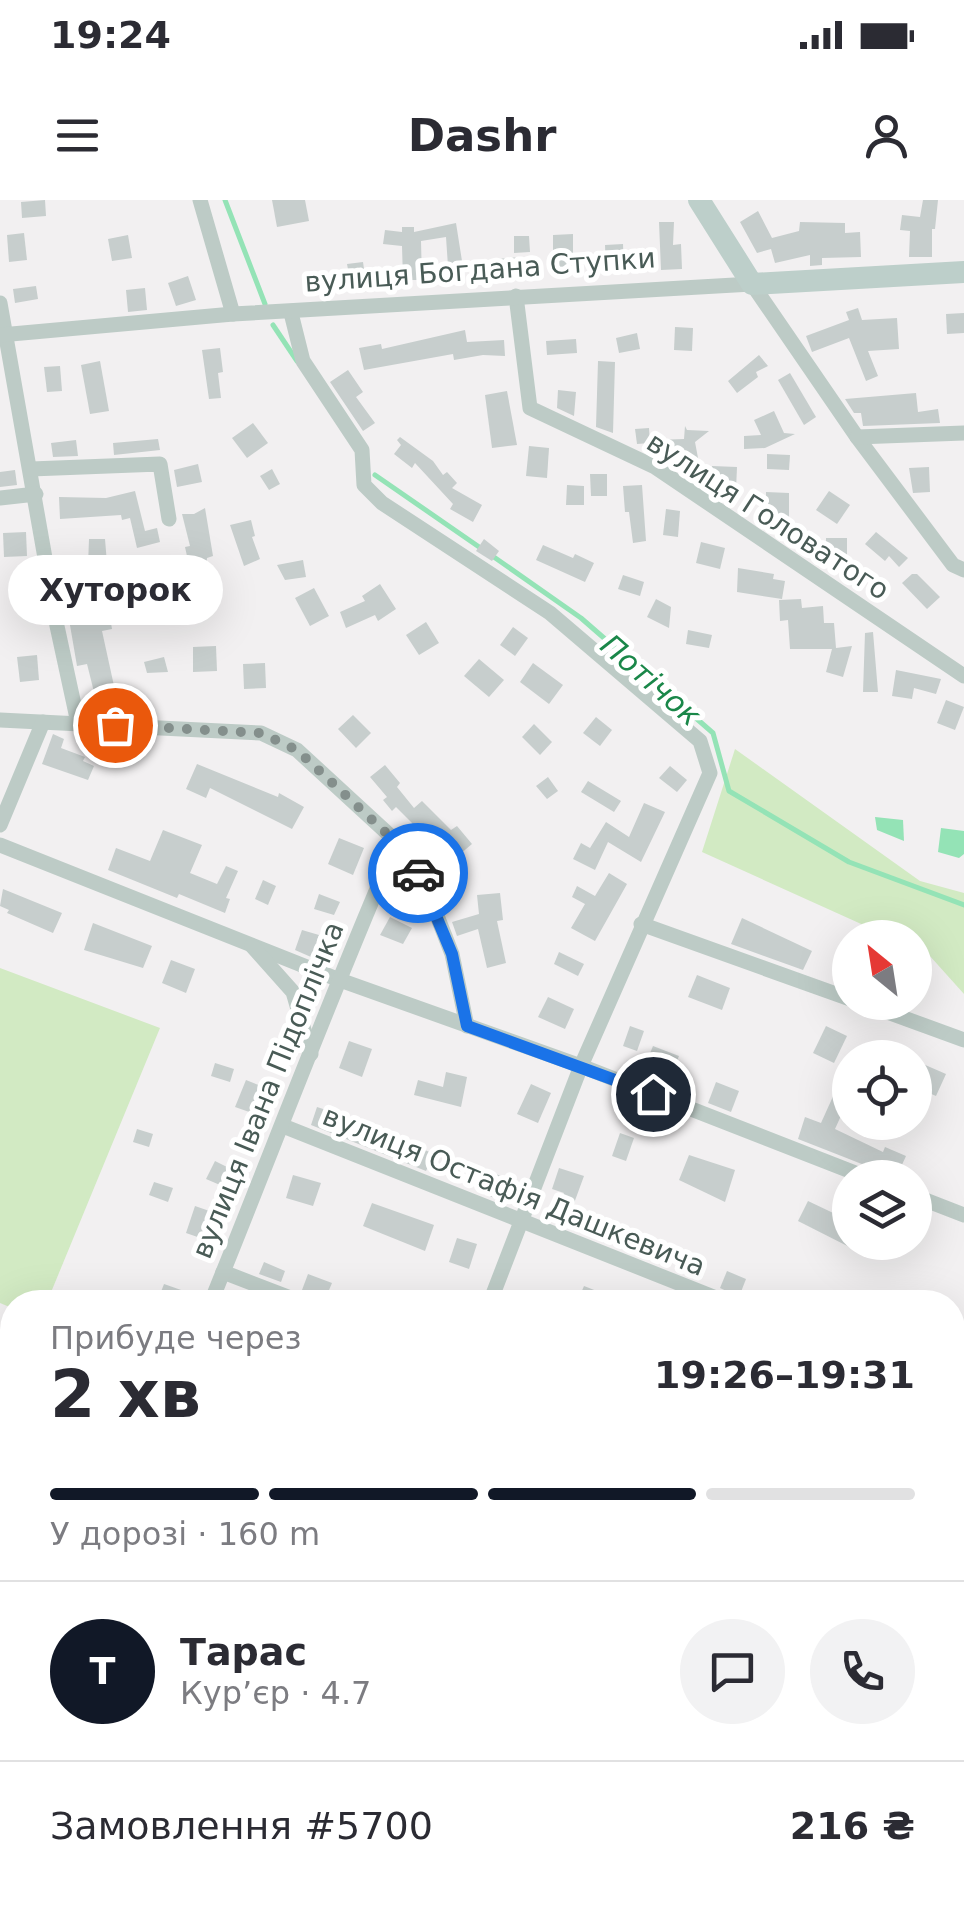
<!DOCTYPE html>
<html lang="uk">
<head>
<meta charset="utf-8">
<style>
  :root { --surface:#fff; --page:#f2f2f3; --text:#2b2b33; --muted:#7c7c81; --line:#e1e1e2; --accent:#111827 }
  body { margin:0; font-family:"DejaVu Sans",sans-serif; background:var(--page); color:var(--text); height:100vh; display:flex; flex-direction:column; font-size:38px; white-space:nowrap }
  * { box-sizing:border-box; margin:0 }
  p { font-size:32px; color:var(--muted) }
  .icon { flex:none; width:55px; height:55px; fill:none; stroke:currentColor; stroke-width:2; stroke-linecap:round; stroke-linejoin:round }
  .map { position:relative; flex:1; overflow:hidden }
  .details { position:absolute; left:0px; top:1090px; width:965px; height:620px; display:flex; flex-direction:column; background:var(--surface); border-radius:40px 40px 0 0; box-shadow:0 10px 40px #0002 }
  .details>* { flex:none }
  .needle { width:65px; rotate:330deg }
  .fabs { position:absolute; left:832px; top:720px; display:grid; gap:20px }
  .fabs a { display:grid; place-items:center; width:100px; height:100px; border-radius:50%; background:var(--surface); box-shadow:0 10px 40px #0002; font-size:50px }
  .pin { position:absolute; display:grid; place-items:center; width:85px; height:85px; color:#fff; margin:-42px; border:5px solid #fff; border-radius:50%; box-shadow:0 2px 10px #0007 }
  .courier { position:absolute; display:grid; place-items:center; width:100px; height:100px; margin:-50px; border:8px solid #1a73e8; border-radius:50%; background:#fff; color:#222; box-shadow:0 2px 12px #0007 }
  .bubble { position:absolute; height:70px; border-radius:35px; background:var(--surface); box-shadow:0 10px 40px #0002; font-size:32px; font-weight:800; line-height:70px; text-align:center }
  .overview em { font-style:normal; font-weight:800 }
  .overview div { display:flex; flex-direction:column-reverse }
  .overview { display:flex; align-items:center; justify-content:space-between; height:170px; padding:0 50px }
  h1 { font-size:65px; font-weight:800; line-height:75px }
  .bar { display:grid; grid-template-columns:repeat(4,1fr); gap:15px 10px; align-content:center; height:120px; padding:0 50px }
  .bar i { height:12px; border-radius:8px; background:var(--line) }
  .bar .current { background:var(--accent) }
  .bar p { grid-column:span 4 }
  .line { display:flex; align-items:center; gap:25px; padding:0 50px; border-top:2px solid var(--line) }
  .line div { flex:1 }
  .round { display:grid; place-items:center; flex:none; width:105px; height:105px; border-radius:52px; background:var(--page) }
  .status { display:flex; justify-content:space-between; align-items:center; height:70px; padding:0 50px; background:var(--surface); direction:ltr }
  .status svg { height:28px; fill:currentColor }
  header { display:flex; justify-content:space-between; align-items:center; height:130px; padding:0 50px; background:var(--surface); font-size:45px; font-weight:800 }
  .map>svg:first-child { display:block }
  .green { fill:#d2eac3 }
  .water { fill:#94e3b6 }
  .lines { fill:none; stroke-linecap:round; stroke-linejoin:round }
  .stream { stroke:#94e3b6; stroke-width:5 }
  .building { fill:#c7cecd }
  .street { stroke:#bdcbc6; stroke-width:15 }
  .secondary { stroke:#bdcfca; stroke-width:22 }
  .done { stroke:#848f8c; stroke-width:10; stroke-dasharray:0 18 }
  .route { stroke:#1a73e8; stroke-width:12 }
  .labels { text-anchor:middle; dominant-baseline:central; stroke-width:10; stroke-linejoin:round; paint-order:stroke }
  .street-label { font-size:28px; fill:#495b56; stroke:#fff }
  .water-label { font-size:30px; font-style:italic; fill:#1a8749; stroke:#fff }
</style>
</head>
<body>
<div class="status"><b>19:24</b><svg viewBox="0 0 49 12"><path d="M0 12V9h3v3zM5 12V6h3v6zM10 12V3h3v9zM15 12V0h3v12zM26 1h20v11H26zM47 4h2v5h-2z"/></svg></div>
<header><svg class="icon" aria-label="menu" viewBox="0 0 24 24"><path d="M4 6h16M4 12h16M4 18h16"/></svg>Dashr<svg class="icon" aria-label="person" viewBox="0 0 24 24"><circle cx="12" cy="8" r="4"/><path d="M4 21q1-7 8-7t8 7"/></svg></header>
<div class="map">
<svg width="964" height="1710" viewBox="0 0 964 1710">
  <rect width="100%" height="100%" fill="#f2f0f1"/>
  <!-- green -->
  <g class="green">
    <polygon points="735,549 920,681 964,693 964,794 929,755 915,749 915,738 890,737 702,652"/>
    <polygon points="0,768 160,828 47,1102 12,1102 12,1108 0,1103"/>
    <polygon points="964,1161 964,1530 952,1526 952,1193"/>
    <polygon points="953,1597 964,1599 964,1710 755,1710 759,1698 952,1698"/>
    <polygon points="12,1635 12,1698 269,1698 266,1710 0,1710 0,1664"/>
    <polygon points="307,1698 402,1698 441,1710 303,1710"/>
    <polygon points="496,1698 729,1698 726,1710 492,1710"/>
  </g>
  <!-- water -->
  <g class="water">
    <polygon points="875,617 903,620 904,641 877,630"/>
    <polygon points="941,628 964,631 964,654 959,658 938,652"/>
  </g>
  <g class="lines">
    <!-- stream -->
    <g class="stream">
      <polyline points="225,0 265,104"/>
      <polyline points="273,125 297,161"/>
      <polyline points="375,275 482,349"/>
      <polyline points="491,355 581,418 713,533 729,591 849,662 964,705"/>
    </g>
  </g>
  <!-- building -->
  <g class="building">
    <polygon points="45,0 46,16 22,18 21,2"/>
    <polygon points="272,0 305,0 309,21 277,27"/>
    <polygon points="923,0 938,0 935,29 932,29 932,57 909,57 910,31 900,30 902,15 920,17"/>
    <polygon points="758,11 772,38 799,31 800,22 845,23 845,33 860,32 861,57 822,58 822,65 810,66 810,55 775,63 771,49 757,53 740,22"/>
    <polygon points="659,22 674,22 673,45 681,44 682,69 661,70"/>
    <polygon points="456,23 465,80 449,81 446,37 421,41 422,80 403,80 402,46 383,44 385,30 402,32 402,27 414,27 414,32"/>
    <polygon points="24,33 27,60 9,62 7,35"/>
    <polygon points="573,34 573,72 553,72 553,35"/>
    <polygon points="128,35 132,58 112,61 108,39"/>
    <polygon points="514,36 529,36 530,52 514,53"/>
    <polygon points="623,44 624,72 606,73 605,45"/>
    <polygon points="522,57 523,74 497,76 496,59"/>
    <polygon points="363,62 366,83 351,85 347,64"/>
    <polygon points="188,76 196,100 176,106 168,83"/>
    <polygon points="36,86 38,99 15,103 13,89"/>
    <polygon points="145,88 147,110 128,112 126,90"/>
    <polygon points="858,108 862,120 897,118 899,149 868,151 878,176 866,181 849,138 812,152 806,136 849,120 846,112"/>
    <polygon points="964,113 964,133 947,134 946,114"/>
    <polygon points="675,127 693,128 692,151 674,150"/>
    <polygon points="465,130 467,142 504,140 505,156 483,155 454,160 453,154 364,170 359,148 381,144 382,149"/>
    <polygon points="637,133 640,149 619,153 616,138"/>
    <polygon points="576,139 577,153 547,155 546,141"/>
    <polygon points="220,148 223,172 218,173 221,198 209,199 202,150"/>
    <polygon points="759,155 768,166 756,172 758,177 737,193 728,181"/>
    <polygon points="100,161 109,211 90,214 81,165"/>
    <polygon points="598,161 615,162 613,233 596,227"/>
    <polygon points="60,166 62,191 47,192 44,167"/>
    <polygon points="348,170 363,192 356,197 375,223 363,231 330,182"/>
    <polygon points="790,173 816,217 804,225 778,180"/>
    <polygon points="558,190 576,192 574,216 557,208"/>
    <polygon points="507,191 517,245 492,248 485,195"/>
    <polygon points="916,193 918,212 938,209 940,223 863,226 861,213 854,213 845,199"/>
    <polygon points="774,211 784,233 795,234 765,248 744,249 744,236 761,235 754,220"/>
    <polygon points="253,223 268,243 247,258 232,238"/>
    <polygon points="685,226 687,230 709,231 695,242 698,258 673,256 673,260 665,260 657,255 656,240 684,239"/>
    <polygon points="649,228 650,243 637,244 635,229"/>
    <polygon points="400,237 433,261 443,275 447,272 457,283 452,288 482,305 473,322 450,309 453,304 415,263 412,268 394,254 401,245 397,240"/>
    <polygon points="158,239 160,250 114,255 113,243"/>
    <polygon points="76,240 78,256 53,257 51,243"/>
    <polygon points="529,246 549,248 547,278 526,276"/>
    <polygon points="767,254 790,255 789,270 767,269"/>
    <polygon points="198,264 202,282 177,287 174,270"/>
    <polygon points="712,266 737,267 736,290 710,288"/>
    <polygon points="929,267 930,292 913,293 909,268"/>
    <polygon points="272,269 280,284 269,290 260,276"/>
    <polygon points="15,270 17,285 0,287 0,272"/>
    <polygon points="590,274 607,274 607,296 591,296"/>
    <polygon points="567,285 584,286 584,305 566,305"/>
    <polygon points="642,285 646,341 633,343 629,312 625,312 623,286"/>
    <polygon points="135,291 145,331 157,328 160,342 137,348 130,318 122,320 121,315 60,319 59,297 106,298"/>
    <polygon points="829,291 850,305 837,324 816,310"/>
    <polygon points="766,292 789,293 789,331 766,328"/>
    <polygon points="205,308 213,356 207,358 204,387 190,385 191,374 185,347 190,346 182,314 194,314"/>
    <polygon points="666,309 680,311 678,337 663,335"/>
    <polygon points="251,320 255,336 252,337 260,359 244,366 230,325"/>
    <polygon points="26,332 27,356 4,357 3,333"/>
    <polygon points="876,332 908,358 899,367 889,356 885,361 865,344"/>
    <rect x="826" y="338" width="21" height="26"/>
    <polygon points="89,339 105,339 109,388 105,389 112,429 102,431 116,495 96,500 87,464 77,466 65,396 87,392"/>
    <polygon points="484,339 499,351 492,361 476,351"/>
    <polygon points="701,342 725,348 720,369 696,363"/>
    <polygon points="543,345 573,358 575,354 594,363 585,382 536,360"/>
    <polygon points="303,360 306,377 285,380 277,365"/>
    <polygon points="738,368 774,374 773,379 785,381 782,399 737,392"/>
    <polygon points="851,368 864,369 863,389 850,385"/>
    <polygon points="912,374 917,374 940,397 927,409 902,383"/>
    <polygon points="623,375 644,382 640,396 618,389"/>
    <polygon points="380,384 396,409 378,421 375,415 346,428 340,412 365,401 362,396"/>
    <polygon points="314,388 329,416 310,426 295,398"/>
    <polygon points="656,399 671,407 669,428 647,417"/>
    <polygon points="801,399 802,408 823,406 824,423 834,423 836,448 852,446 843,477 826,472 832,449 790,449 788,420 780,421 779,400"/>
    <polygon points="426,422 439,443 419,455 406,435"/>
    <polygon points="513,427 528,438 515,456 500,445"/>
    <polygon points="688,430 712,435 709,448 686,444"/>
    <polygon points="873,432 878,492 863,492 865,433"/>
    <polygon points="216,446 217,471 193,472 193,447"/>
    <polygon points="37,455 39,480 20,482 17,457"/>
    <polygon points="164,457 168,472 147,473 144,462"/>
    <polygon points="479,459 504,480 489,497 464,476"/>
    <polygon points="265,463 266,488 244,489 243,464"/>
    <polygon points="533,463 563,485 549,504 520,482"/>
    <polygon points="896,470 941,479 936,494 914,488 912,499 892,496"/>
    <polygon points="946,500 964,507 955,530 937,523"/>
    <polygon points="353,515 371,533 356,548 338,529"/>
    <polygon points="596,517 612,530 600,546 583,533"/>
    <polygon points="534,524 552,542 540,555 522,537"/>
    <polygon points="53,534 64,539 61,548 85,557 83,561 94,566 88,580 42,564"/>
    <polygon points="114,544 127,547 123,565 110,562"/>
    <polygon points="197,564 278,597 279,593 304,607 292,629 210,588 206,598 186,589"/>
    <polygon points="385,565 400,583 397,587 414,608 422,601 451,630 457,626 472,644 453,660 433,636 429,640 396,607 392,611 383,600 387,597 370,577"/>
    <polygon points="670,566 687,580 677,592 659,578"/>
    <polygon points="548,577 558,591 547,599 536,586"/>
    <polygon points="588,581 621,601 614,612 581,592"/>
    <polygon points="644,603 665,612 641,662 608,642 595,670 573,659 581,643 590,648 606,622 629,637"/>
    <polygon points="163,630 202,645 190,673 217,684 226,666 238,671 226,698 230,699 225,713 179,694 177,698 108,670 116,648 150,661"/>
    <polygon points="339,638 364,648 353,675 328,664"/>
    <polygon points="609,673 627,684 595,741 571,728 585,704 572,697 577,686 595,696"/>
    <polygon points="263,680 276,686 268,705 255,699"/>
    <polygon points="3,689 62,713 53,733 7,713 9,710 0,706"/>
    <polygon points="500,693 503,720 497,721 506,763 487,768 478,729 457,736 452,722 479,714 477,695"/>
    <polygon points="319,694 340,702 334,715 314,709"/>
    <polygon points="390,717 412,728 403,744 380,735"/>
    <polygon points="742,718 812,751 803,770 731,744"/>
    <polygon points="93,723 152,746 143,768 84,750"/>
    <polygon points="302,730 319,735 311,757 295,750"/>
    <polygon points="559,752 584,764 578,776 554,764"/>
    <polygon points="171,760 195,769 186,793 162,783"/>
    <polygon points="697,775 730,788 722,810 688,797"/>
    <polygon points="548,797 574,809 565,829 538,817"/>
    <polygon points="630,826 644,831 637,851 623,846"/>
    <polygon points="826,826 847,836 834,863 813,853"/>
    <polygon points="349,841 372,849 362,877 339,868"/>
    <polygon points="653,846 679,856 668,883 642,873"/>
    <polygon points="215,863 234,869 230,882 211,876"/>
    <polygon points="923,864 946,874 936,896 915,887"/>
    <polygon points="446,872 467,877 461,907 414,895 418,880 443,887"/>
    <polygon points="246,880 266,888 255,914 235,907"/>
    <polygon points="716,882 739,891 731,912 708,903"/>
    <polygon points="531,884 551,893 538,923 517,914"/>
    <polygon points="835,892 849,898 835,929 883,952 885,947 906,956 896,978 887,978 872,968 798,939 805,917 821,923"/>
    <polygon points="317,907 360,921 434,954 426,971 311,925"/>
    <polygon points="137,929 153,934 149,947 133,942"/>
    <polygon points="620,933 634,938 626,961 612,956"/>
    <polygon points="689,955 735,970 725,1002 679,980"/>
    <polygon points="215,961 235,971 227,988 206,979"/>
    <polygon points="559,968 584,976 573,1006 591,1013 583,1033 553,1021 564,993 552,989"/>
    <polygon points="485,970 509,979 502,1001 477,991"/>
    <polygon points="293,975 321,983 313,1006 286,998"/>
    <polygon points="154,982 173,988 168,1002 149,995"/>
    <polygon points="808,1001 850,1021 850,1042 875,1042 869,1057 798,1021"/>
    <polygon points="372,1003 434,1025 425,1051 363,1026"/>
    <polygon points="195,1006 221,1015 212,1042 186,1033"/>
    <polygon points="457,1038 477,1044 469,1069 449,1062"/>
    <polygon points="652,1043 676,1051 669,1067 646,1058"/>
    <polygon points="264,1062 285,1071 281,1082 259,1074"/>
    <polygon points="727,1071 746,1079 739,1097 720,1088"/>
    <polygon points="308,1074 332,1083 324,1102 312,1100 302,1090"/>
    <polygon points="164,1084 201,1097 200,1102 157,1102"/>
    <polygon points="584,1086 625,1102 577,1102"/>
    <polygon points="0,1505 12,1510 12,1539 0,1534"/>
    <polygon points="454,1698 484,1698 481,1710 451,1710"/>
  </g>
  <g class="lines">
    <!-- street -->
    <g class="street">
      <polyline points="200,0 233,114"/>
      <polyline points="516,96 530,208 655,267 964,476"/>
      <polyline points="0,103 57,426 78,523"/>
      <polyline points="291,113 303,161 362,250 364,285 382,303 550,413 700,541 710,573 581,866 490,1102"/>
      <polyline points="0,135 233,114 752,84 857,237 953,365 964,370"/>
      <polyline points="857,237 964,233"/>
      <polyline points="31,269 160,264 169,319"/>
      <polyline points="0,298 36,294"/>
      <polyline points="0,520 261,533 297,550 397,642 423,680 452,754 467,826"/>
      <polyline points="0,625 43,522"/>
      <polyline points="0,645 337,779 581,866 868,978"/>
      <polyline points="641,724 850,799"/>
      <polyline points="252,746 293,792 311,854"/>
      <polyline points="860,802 964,840"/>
      <polyline points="283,926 726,1102"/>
      <polyline points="915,996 964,1015"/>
      <polyline points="223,1072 301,1102"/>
      <path d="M211 1102C273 949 331 794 397 642"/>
      <polyline points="952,1195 963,1200"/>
      <polyline points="0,1240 12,1244"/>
      <polyline points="0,1467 12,1471"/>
      <polyline points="0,1621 12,1590"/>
    </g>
    <!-- secondary -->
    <polyline class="secondary" points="699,0 752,84 964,72"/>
  </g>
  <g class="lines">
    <!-- done -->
    <polyline class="done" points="115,525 261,533 297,550 396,642 418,673"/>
    <!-- route -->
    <polyline class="route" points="418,673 452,754 467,826 653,894"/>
  </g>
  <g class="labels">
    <!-- street labels -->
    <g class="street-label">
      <text transform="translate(480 70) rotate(-4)">вулиця Богдана Ступки</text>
      <text transform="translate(768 316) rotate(33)">вулиця Головатого</text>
      <text transform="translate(268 890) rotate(-68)">вулиця Івана Підоплічка</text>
      <text transform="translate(514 991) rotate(22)">вулиця Остафія Дашкевича</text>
    </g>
    <!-- water labels -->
    <g class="water-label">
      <text transform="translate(651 480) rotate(41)">Потічок</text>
    </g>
  </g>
</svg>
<div class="fabs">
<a><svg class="needle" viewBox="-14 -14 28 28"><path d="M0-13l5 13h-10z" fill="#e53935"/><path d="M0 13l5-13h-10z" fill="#7c7c81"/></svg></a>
<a><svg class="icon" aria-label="locate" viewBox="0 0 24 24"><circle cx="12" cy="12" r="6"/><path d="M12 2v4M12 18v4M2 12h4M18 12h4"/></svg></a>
<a><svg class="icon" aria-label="layers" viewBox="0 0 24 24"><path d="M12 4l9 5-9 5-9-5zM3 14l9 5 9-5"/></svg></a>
</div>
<div class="pin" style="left:115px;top:525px;background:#ea580c"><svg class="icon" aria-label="bag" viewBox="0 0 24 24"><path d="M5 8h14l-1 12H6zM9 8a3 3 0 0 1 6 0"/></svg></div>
<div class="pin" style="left:653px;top:894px;background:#1f2937"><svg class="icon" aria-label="home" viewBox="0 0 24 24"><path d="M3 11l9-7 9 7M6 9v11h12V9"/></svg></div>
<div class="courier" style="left:418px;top:673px"><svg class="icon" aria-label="car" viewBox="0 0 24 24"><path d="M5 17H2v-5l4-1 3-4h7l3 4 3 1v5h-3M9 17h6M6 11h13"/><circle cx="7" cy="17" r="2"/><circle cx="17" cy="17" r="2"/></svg></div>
<div class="bubble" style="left:8px;top:355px;width:215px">Хуторок</div>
<section class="details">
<div class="overview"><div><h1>2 хв</h1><p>Прибуде через</p></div><em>19:26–19:31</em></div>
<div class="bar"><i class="current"></i><i class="current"></i><i class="current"></i><i></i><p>У дорозі · 160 m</p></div>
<div class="line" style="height:180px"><b class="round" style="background:var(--accent);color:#fff">Т</b><div><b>Тарас</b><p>Кур’єр · 4.7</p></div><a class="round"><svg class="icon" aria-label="chat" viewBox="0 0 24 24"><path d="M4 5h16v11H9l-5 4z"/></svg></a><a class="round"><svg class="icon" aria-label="phone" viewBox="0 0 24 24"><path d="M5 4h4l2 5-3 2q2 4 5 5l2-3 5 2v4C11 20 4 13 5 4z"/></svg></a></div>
<div class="line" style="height:130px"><div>Замовлення #5700</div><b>216 ₴</b></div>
</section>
</div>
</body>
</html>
